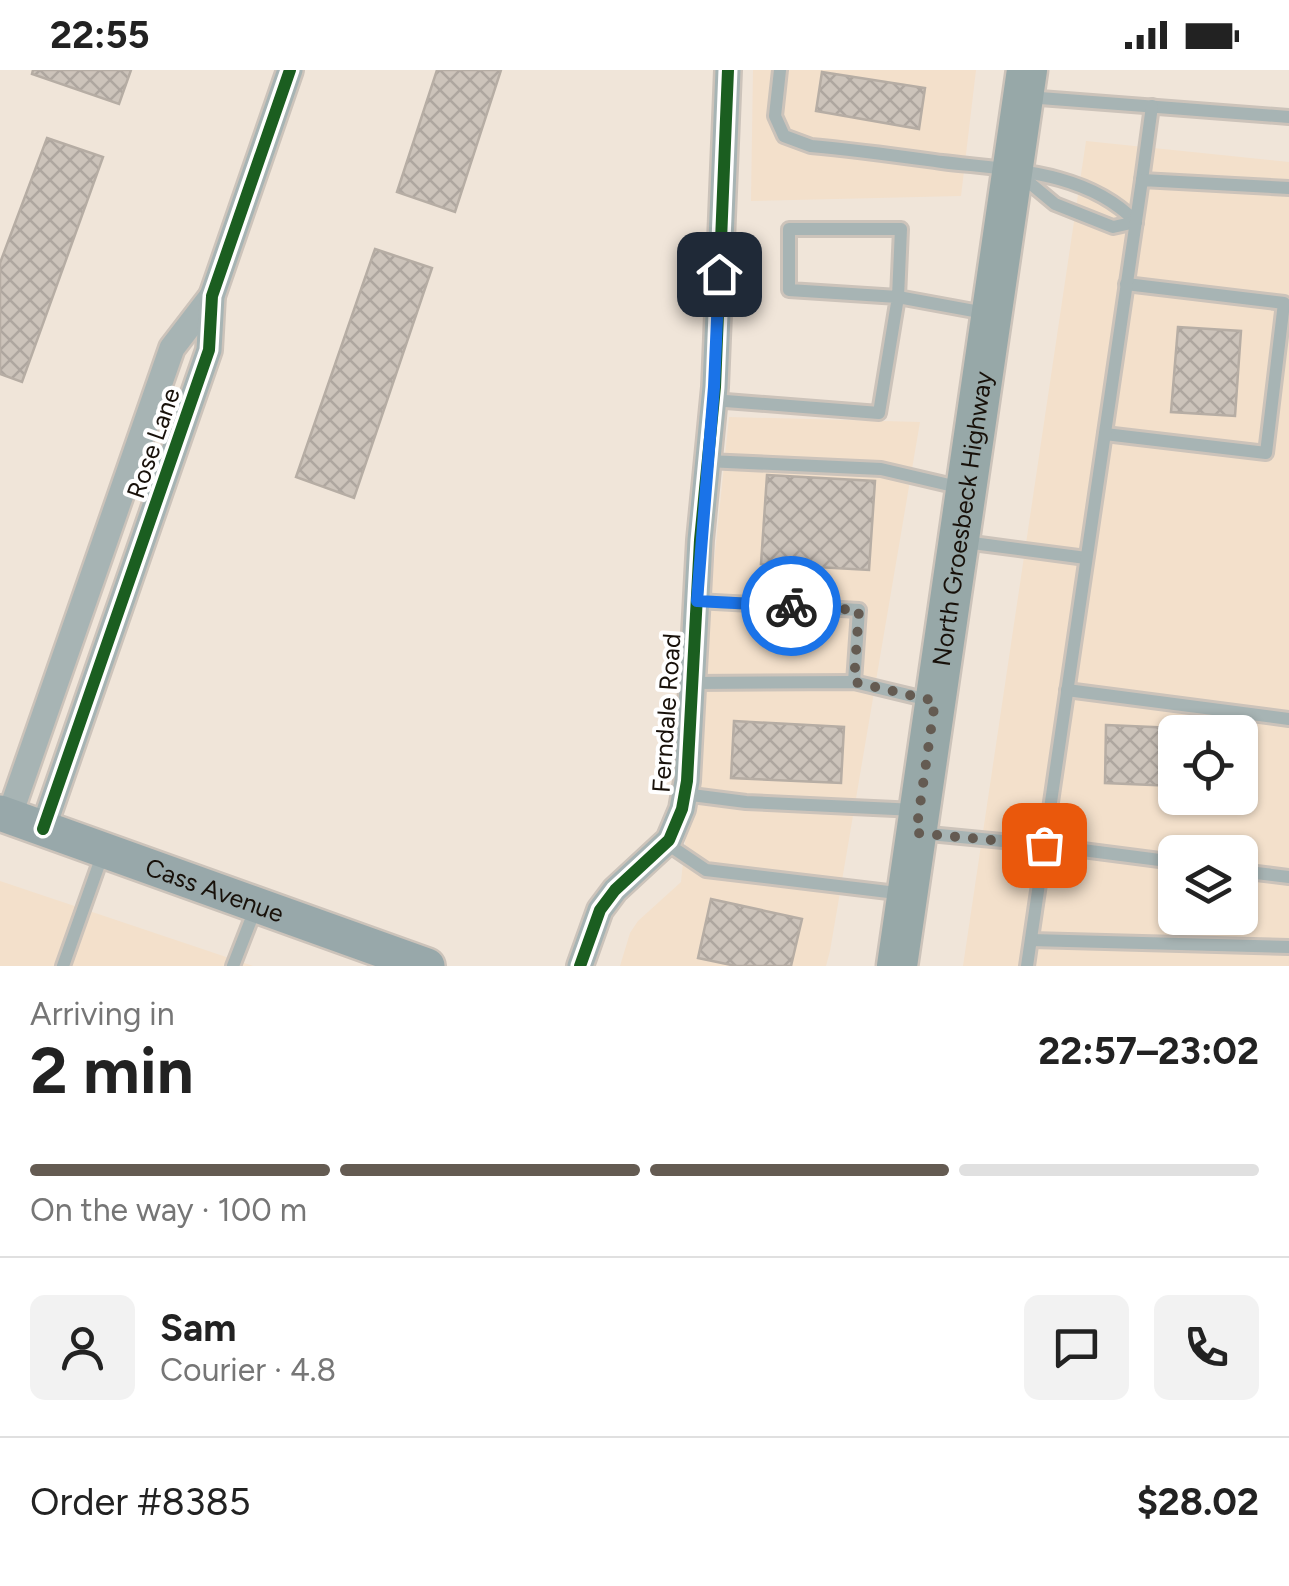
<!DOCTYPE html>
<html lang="en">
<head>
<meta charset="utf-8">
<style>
  :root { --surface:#fff; --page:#f2f2f2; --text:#222; --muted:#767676; --line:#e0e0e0; --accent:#645b52 }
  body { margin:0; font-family:Figtree,sans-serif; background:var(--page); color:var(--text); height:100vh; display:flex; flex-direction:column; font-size:38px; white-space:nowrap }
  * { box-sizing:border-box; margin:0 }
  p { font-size:32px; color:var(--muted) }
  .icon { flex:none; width:55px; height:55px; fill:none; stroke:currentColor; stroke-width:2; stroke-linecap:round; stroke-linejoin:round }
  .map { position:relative; height:896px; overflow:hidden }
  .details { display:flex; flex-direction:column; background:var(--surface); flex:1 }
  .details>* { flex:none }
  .tools { position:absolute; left:1158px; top:645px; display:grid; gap:20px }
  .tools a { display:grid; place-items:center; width:100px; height:100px; border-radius:15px; background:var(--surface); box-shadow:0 2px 8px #0004; font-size:50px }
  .pin { position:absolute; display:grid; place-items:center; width:85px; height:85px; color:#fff; margin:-42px; border-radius:20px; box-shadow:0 5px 15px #0006 }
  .courier { position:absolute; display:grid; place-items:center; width:100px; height:100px; margin:-50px; border:8px solid #1a73e8; border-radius:50%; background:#fff; color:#222; box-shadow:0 2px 12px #0007 }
  .overview em { font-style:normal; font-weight:700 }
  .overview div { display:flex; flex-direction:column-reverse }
  .overview { display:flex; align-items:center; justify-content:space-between; height:170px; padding:0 30px }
  h1 { font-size:65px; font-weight:700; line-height:75px }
  .bar { display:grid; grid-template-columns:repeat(4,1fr); gap:15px 10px; align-content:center; height:120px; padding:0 30px }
  .bar i { height:12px; border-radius:8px; background:var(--line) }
  .bar .selected { background:var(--accent) }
  .bar p { grid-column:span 4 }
  .line { display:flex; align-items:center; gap:25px; padding:0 30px; border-top:2px solid var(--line) }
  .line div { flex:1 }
  .round { display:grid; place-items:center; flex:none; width:105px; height:105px; border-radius:15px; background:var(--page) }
  .status { display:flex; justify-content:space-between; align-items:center; height:70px; padding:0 50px; background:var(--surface); direction:ltr }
  .status svg { height:28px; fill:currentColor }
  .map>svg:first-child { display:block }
  .built { fill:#f3e0cb; fill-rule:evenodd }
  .building { fill:url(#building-cross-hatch); stroke:#b6ada4; stroke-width:2.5 }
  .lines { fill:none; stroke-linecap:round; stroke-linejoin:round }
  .lane-casing { stroke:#ccc3ba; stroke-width:18 }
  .street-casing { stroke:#ccc3ba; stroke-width:30 }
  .secondary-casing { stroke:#ccc3ba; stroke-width:40 }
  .primary-casing { stroke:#ccc3ba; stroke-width:45 }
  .lane { stroke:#a7b4b4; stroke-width:12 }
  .street { stroke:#a7b4b4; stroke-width:25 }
  .secondary { stroke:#98a8aa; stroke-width:35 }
  .primary { stroke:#97a8a8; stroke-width:40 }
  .cycleway-casing { stroke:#fff; stroke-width:19 }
  .cycleway { stroke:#1b5e20; stroke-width:12 }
  .done { stroke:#645b52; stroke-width:10; stroke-dasharray:0 18 }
  .route { stroke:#1a73e8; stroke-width:12 }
  .labels { text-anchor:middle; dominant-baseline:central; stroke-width:8; stroke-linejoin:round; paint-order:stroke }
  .street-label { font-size:25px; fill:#18110a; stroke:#fff }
</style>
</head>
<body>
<div class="status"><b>22:55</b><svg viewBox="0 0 49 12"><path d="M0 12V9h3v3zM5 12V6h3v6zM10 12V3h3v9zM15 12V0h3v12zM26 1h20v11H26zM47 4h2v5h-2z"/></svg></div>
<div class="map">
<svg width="1289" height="896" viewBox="0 0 1289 896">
  <defs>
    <pattern id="building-cross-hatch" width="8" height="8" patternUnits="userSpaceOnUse" patternTransform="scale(2.5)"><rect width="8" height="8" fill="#ccc3ba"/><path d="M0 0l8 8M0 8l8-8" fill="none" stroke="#aea69f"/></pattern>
  </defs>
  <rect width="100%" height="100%" fill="#f0e5d9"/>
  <!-- built -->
  <g class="built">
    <polygon points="753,0 976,0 961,126 751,131"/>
    <path d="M1086 71 1289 92V896H963ZM1175 662H1240V728H1175ZM1175 782H1240V848H1175Z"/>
    <polygon points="729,347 920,352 830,881 826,896 620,896 630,863 638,851 681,812"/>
    <polygon points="0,811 253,896 0,896"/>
  </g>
  <!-- building -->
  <g class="building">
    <polygon points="33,0 131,0 119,34 32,4"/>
    <polygon points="437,0 501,0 455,142 397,122"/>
    <polygon points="822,2 925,18 919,59 816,41"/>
    <polygon points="47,68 103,87 22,312 0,304 0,193"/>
    <polygon points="375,179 432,198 354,428 296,407"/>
    <polygon points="1178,257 1241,261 1235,346 1171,342"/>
    <polygon points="767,405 875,411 869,500 761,494"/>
    <polygon points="734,651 844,657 841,713 731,708"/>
    <polygon points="1106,655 1175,658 1175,716 1105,713"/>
    <polygon points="711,829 802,849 791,896 736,896 698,888"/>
  </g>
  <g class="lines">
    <defs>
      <g id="lane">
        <path d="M780 0 775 46 784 66 811 76C855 80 898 86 942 92 1008 100 1086 100 1136 152"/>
        <polyline points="1027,27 1289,47"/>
        <polyline points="1019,104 1055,134 1113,157 1136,152"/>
        <polyline points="1142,110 1152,36"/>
        <polyline points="713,330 879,343 898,227 901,159 789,159 789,220 898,227 985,243"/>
        <polyline points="1105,364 1266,383 1284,233 1126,214"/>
        <polyline points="707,391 881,399 962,418"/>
        <polyline points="965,472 1086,488"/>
        <polyline points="697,531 859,540 854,612"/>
        <polyline points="693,613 854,612 933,631"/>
        <polyline points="1067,620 1289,649"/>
        <polyline points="684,724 746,732 916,740"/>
        <polyline points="919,763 1044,775 1175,792"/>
        <polyline points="666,773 706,800 905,824"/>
        <polyline points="1240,801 1289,807"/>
        <polyline points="1031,870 1289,877"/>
        <polyline points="63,896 103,783"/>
        <polyline points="233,896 256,837"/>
        <polyline points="1027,896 1142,110 1289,118"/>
      </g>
      <g id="street">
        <polyline points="9,747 172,278 212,226"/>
        <polyline points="43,759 209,280 212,226 290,0"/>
        <polyline points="580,896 600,840 615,820 669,770 682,739 687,711 700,470 715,317 728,0"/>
      </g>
      <g id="secondary">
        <path id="s1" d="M0 743 427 896"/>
      </g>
      <g id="primary">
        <path id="s2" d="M897 896 1027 0"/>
      </g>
    </defs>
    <!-- lane casing -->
    <use href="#lane" class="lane-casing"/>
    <!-- street casing -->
    <use href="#street" class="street-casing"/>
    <!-- secondary casing -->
    <use href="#secondary" class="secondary-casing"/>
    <!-- primary casing -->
    <use href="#primary" class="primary-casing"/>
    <!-- lane -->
    <use href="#lane" class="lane"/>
    <!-- street -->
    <use href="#street" class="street"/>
    <!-- secondary -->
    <use href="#secondary" class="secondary"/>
    <!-- primary -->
    <use href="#primary" class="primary"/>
    <defs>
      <g id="cycleway">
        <polyline points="43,759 209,280 212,226 290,0"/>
        <polyline points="580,896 600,840 615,820 669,770 682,739 687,711 700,470 715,317 728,0"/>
      </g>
    </defs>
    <!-- cycleway casing -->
    <use href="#cycleway" class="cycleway-casing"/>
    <!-- cycleway -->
    <use href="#cycleway" class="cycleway"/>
  </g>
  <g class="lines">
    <!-- done -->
    <polyline class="done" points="791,536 859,540 854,612 935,631 916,763 1044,775"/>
    <!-- route -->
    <polyline class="route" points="719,204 714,317 697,531 791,536"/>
  </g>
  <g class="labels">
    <!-- street labels -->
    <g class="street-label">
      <text transform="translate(153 373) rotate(-71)">Rose Lane</text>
      <text stroke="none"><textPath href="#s2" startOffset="452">North Groesbeck Highway</textPath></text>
      <text transform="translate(666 643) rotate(-86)">Ferndale Road</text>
      <text stroke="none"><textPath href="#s1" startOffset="228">Cass Avenue</textPath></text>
    </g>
  </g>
</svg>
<div class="tools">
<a><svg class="icon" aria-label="locate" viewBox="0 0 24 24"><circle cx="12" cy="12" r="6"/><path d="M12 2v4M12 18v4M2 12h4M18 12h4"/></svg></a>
<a><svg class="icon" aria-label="layers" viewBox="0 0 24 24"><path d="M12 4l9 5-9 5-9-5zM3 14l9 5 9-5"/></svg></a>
</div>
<div class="pin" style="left:1044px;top:775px;background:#ea580c"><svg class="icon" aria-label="bag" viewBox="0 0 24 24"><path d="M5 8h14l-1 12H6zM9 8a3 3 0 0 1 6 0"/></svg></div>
<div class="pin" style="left:719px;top:204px;background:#1f2937"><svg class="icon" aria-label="home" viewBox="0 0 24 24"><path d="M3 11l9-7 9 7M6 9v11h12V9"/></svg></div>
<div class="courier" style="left:791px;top:536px"><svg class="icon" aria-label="bike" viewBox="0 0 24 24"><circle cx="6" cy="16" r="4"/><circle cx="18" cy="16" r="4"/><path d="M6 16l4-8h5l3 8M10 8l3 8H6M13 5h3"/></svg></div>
</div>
<section class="details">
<div class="overview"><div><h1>2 min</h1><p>Arriving in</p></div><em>22:57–23:02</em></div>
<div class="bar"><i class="selected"></i><i class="selected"></i><i class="selected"></i><i></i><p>On the way · 100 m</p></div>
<div class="line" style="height:180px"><a class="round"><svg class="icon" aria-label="person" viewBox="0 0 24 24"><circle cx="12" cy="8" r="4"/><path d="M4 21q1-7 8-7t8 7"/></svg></a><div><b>Sam</b><p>Courier · 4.8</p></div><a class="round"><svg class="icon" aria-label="chat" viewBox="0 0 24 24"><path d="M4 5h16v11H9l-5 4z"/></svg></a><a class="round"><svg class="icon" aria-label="phone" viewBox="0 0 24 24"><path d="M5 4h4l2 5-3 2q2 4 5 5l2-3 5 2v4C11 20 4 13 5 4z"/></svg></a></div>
<div class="line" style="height:130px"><div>Order #8385</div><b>$28.02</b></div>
</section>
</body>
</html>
